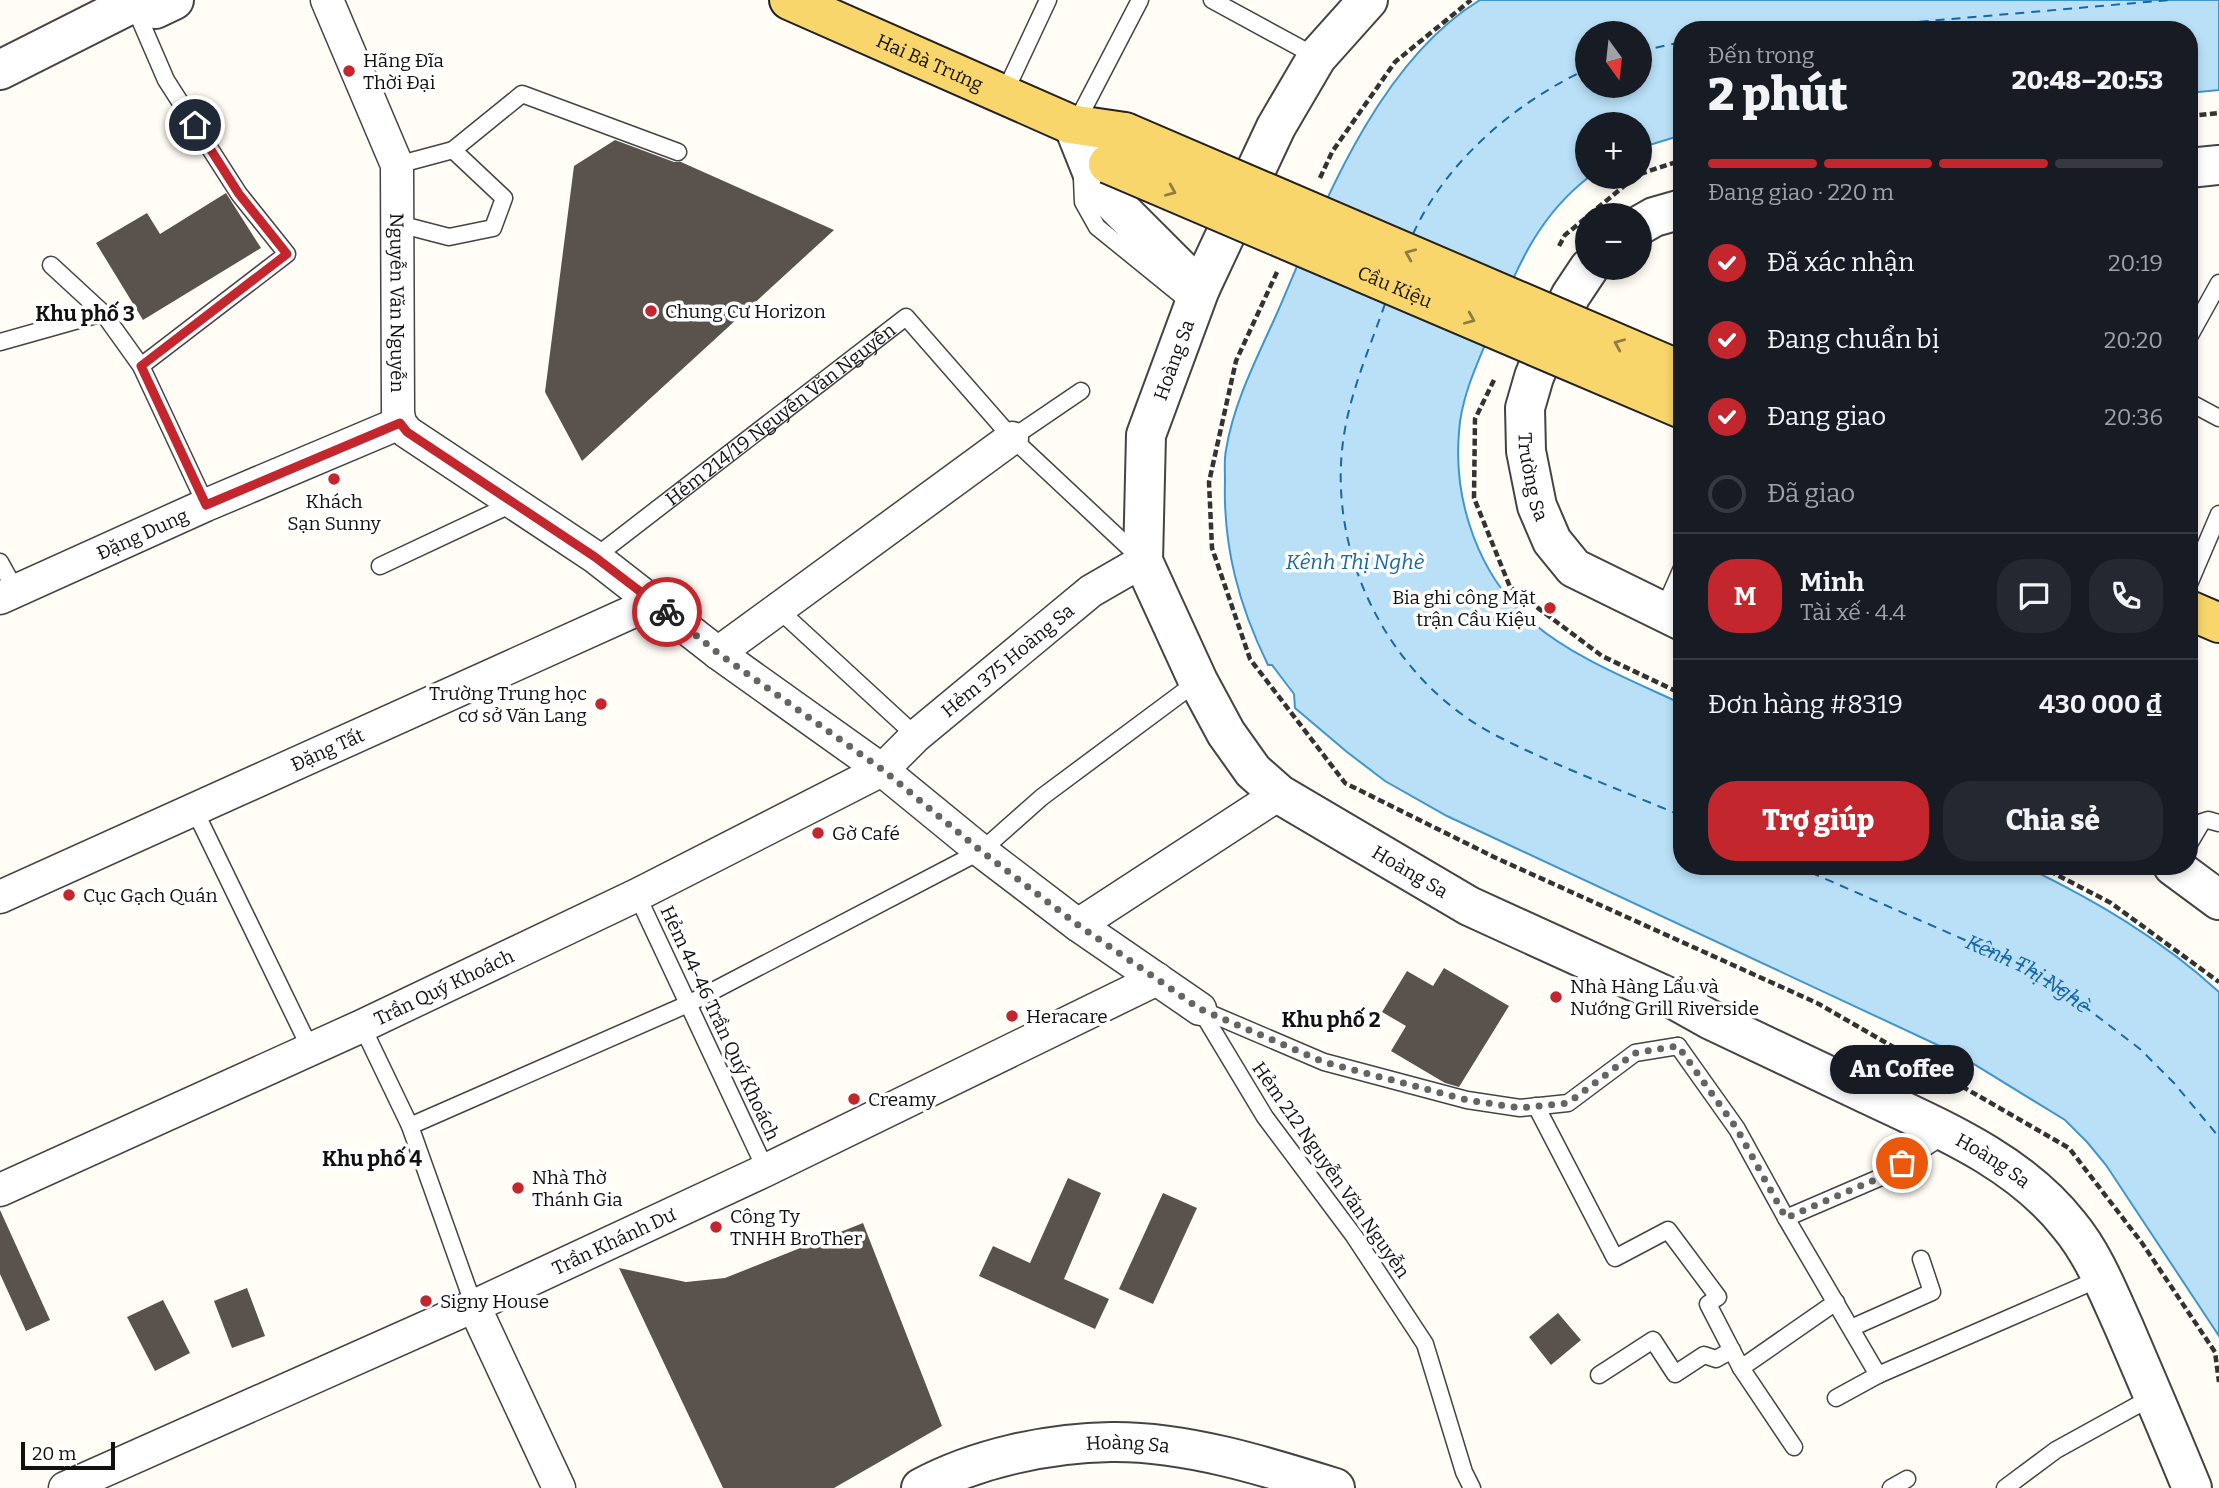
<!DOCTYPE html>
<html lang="vi">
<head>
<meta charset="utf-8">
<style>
  :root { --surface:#171b24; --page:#242831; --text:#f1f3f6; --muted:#9ea1a6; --line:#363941; --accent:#c4262e }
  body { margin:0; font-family:Bitter,serif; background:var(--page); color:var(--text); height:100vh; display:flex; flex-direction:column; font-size:26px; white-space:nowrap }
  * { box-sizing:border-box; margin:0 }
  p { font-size:23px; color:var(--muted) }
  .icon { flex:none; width:38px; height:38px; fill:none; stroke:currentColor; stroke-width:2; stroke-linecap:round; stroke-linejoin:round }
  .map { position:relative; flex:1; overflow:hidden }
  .sheet { position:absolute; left:1673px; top:21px; width:525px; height:854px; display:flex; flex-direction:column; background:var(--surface); border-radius:28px; box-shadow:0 4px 10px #0003 }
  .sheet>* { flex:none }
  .needle { width:46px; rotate:165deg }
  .fabs { position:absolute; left:1575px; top:21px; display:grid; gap:14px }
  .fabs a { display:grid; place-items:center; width:77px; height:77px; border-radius:50%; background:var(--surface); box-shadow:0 4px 10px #0003; font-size:35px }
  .scale { position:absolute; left:21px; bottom:18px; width:94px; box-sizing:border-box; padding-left:7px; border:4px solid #111; border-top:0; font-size:19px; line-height:24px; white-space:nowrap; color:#111; -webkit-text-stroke:5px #fff; paint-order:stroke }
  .pin { position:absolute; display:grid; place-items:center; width:60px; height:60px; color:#fff; margin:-30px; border:4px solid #fff; border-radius:50%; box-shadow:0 2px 7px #0007 }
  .courier { position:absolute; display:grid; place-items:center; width:70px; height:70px; margin:-35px; border:5px solid #c4262e; border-radius:50%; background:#fff; color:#222; box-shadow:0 2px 9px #0007 }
  .bubble { position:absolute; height:49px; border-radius:24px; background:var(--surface); box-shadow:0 4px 10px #0003; font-size:23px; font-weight:800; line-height:49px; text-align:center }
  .overview em { font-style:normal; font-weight:800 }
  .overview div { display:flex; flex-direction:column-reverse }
  .overview { display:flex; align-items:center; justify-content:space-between; height:119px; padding:0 35px }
  h1 { font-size:46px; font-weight:800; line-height:52px }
  .bar { display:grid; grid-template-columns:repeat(4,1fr); gap:10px 7px; align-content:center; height:84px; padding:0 35px }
  .bar i { height:9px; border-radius:5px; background:var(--line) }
  .bar .selected { background:var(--accent) }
  .bar p { grid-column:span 4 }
  .line { display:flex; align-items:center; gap:18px; padding:0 35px; border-top:2px solid var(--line) }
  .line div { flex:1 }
  .round { display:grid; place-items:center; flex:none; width:74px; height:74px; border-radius:28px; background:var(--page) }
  ol { padding:0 35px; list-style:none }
  li { display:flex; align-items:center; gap:21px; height:77px }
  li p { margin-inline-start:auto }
  li .icon { padding:7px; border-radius:50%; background:var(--accent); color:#fff; stroke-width:4 }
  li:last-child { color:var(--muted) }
  li i { width:38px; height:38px; border:4px solid var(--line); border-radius:50% }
  .cta { display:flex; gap:14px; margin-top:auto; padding:14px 35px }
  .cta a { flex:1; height:80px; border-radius:28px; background:var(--accent); color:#fff; font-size:28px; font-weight:800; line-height:80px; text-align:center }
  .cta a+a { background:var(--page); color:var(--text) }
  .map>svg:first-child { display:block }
  .water { fill:#b9e0f7; stroke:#3f96cf; stroke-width:2; fill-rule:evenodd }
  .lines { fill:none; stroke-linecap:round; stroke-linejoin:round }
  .ferry { stroke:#1768a6; stroke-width:2; stroke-dasharray:9 7; stroke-linecap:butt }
  .building { fill:#5a524d }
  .service-casing { stroke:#444; stroke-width:19 }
  .minor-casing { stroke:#444; stroke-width:35 }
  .tertiary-casing { stroke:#444; stroke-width:42 }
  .primary-casing { stroke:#222; stroke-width:42 }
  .path { stroke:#333; stroke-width:4.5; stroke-dasharray:7 3.5; stroke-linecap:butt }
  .service { stroke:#fff; stroke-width:16 }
  .minor { stroke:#fff; stroke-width:32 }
  .tertiary { stroke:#fff; stroke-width:38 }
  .primary { stroke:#f9d66b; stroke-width:38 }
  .primary-bridge-casing { stroke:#222; stroke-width:42; stroke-linecap:butt }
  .primary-bridge { stroke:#f9d66b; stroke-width:38 }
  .oneway { stroke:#917d42 }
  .done { stroke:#646461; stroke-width:7; stroke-dasharray:0 12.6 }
  .route { stroke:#c4262e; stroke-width:9 }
  .poi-dot { fill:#c4262e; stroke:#fff; stroke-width:2.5 }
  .labels { text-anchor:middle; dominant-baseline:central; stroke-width:7; stroke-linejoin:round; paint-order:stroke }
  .poi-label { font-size:19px; fill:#111; stroke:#fff; text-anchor:start }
  .street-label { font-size:19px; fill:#111; stroke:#fff }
  .neighbourhood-label { font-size:21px; font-weight:bold; fill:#111; stroke:#fff }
  .water-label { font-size:21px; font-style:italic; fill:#1768a6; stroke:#fff }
</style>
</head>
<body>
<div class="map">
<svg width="2219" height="1488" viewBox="0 0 2219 1488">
  <rect width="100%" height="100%" fill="#fffdf5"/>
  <!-- water -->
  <path class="water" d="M1480 0H2219V90L2189 93V30H1682V135L1640 148V124H1587L1589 177C1537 217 1517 268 1493 326 1479 360 1461 396 1459 432 1453 502 1479 577 1533 623 1574 658 1633 681 1682 704V866H2024C2095 900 2161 939 2219 992V1336L2106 1165 2087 1142 2065 1120 1959 1055 1447 816 1385 781 1347 752 1295 708 1294 694 1272 665H1268C1239 606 1223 547 1225 481 1225 471 1224 460 1226 450 1234 401 1258 356 1278 311 1323 206 1378 62 1480 0ZM1587 33H1640V86H1587Z"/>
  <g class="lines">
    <!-- ferry -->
    <g class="ferry">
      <polyline points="1824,30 2170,0"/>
      <polyline points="1640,51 1682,42"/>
      <path d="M1413 234C1447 160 1515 103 1587 69"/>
      <path d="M1385 304C1370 347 1351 390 1344 435 1325 554 1390 681 1497 736 1556 766 1621 790 1682 816"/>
      <path id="s1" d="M1796 866 2022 965 2063 990 2140 1049 2174 1083 2219 1137"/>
    </g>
  </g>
  <!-- building -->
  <g class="building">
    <polygon points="615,140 674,162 681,162 834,230 582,461 545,392 574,166"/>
    <polygon points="226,193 261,248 143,320 96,243 147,213 160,234"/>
    <polygon points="1444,968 1509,1006 1459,1087 1445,1083 1391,1051 1406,1026 1382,1012 1407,971 1433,986"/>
    <polygon points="1068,1178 1101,1193 1064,1279 1109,1299 1095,1329 979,1276 993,1246 1030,1263"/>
    <polygon points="1163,1193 1197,1208 1153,1304 1119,1289"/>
    <polygon points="0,1210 50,1320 26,1331 0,1274"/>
    <polygon points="863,1223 942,1426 834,1488 723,1488 619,1268 686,1282 725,1278"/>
    <polygon points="247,1288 265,1336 232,1348 214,1301"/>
    <polygon points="163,1300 190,1353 155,1371 127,1317"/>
    <polygon points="1558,1313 1581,1340 1551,1365 1529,1337"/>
  </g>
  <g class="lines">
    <defs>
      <g id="service">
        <polyline points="1212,0 1317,57"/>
        <polyline points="134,6 166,80 239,194 287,254 141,366"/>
        <polyline points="1004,94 1048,0"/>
        <polyline points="1075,125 1140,0"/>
        <polyline points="453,150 522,94 678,152"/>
        <polyline points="1082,179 1083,202 1097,227 1187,300"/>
        <polyline points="395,223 449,237 493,228 504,198 453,150 397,165"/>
        <polyline points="51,265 103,313 141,366 206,505"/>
        <polyline points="2189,337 2219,283"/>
        <polyline points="0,342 103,313"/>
        <polyline points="2189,402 2219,418"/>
        <polyline points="1012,438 1081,391"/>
        <path id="s2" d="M595 557 906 317 1012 438 1138 556"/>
        <polyline points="0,562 16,591"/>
        <polyline points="380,566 514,503"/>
        <polyline points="2189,584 2219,514"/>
        <polyline points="778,609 916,736"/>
        <polyline points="1663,611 1682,568"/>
        <polyline points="194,809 310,1048"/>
        <polyline points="2189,844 2202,822 2208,820 2219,823"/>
        <polyline points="637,895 766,1170"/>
        <polyline points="1200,1009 1265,1117 1354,1236 1425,1344 1464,1472 1472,1488"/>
        <polyline points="1200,1009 1324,1062 1467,1100 1520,1108 1568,1103 1635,1053 1678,1046"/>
        <polyline points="362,1026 410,1126 474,1306"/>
        <polyline points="1678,1046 1737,1129 1786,1218 1878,1375"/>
        <polyline points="1536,1106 1615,1258 1668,1230 1718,1297 1708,1304 1710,1308 1741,1368 1794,1447"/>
        <polyline points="410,1126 688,1004 981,851 1042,797 1198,681"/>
        <polyline points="1786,1218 1879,1178 1946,1134"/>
        <polyline points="1851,1328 1932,1292 1921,1259"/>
        <polyline points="1741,1368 1836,1302"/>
        <polyline points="1599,1375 1653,1340 1675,1374 1704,1355 1716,1359 1732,1350"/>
        <polyline points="1836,1398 1878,1375 2101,1278"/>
        <polyline points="1891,1488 1907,1479"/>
        <polyline points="2005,1488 2056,1450 2154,1396"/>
      </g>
      <g id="minor">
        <path id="s3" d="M327 0 397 165 398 413 400 423 407 432 595 557 718 653 882 770 981 851 1078 925 1200 1009"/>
        <path id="s4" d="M0 598 206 505 400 423"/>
        <polyline points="718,653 1012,438"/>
        <path id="s5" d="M0 897 654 602"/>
        <polyline points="1078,925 1279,794"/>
        <path id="s6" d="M0 1190 362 1026 637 895 882 770 916 736 1091 591 1143 561"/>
        <polyline points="474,1306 559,1488"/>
        <path id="s7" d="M65 1488 474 1306 766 1170 1157 979"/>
      </g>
      <g id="tertiary">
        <path id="s8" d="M1368 0 1317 57 1276 127 1200 289 1146 435 1143 561 1198 681 1226 733 1253 771 1279 794 1469 906 1675 1000 1709 1019C1762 1044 1815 1069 1867 1094 1939 1128 2019 1161 2069 1225 2094 1255 2108 1292 2124 1327 2147 1381 2170 1434 2192 1488"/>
        <polyline points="133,3 155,9 174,0"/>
        <polyline points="0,70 133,3 134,0"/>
        <polyline points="1074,127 1098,187 1200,289"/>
        <polyline points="2189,168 2219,165"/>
        <polyline points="1640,225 1654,217 1682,209"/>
        <path id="s9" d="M1589 268 1571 295 1551 335 1534 377 1525 408 1526 451 1537 506 1552 541 1574 568 1682 621"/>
        <polyline points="2173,866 2219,900"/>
        <path id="s10" d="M921 1488C977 1458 1048 1443 1111 1442 1185 1441 1265 1466 1335 1488"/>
      </g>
      <g id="primary">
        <path id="s11" d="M789 0 1070 124 1125 132"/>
        <polyline points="2189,610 2219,623"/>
      </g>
    </defs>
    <!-- service casing -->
    <use href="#service" class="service-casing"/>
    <!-- minor casing -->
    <use href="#minor" class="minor-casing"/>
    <!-- tertiary casing -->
    <use href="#tertiary" class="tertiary-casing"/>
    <!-- primary casing -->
    <use href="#primary" class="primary-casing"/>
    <!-- path -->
    <g class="path">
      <polyline points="2189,116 2219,113"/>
      <polyline points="1640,174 1682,160"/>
      <polyline points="1320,178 1332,152 1395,62 1471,0"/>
      <polyline points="1589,215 1635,177"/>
      <polyline points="1559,246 1565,235 1587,217"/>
      <polyline points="1277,272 1236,361 1209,482 1212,548 1250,659 1345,783 1496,858 1817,1003 2069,1148 2142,1243 2215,1352 2219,1382"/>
      <polyline points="1494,380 1475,419 1474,498 1510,587 1602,656 1682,694"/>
      <polyline points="2040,866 2111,903 2219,982"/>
    </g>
    <!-- service -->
    <use href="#service" class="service"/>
    <!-- minor -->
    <use href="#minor" class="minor"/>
    <!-- tertiary -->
    <use href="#tertiary" class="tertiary"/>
    <!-- primary -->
    <use href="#primary" class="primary"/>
    <defs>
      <g id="primary-bridge">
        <polyline points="1125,132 1682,371"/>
        <path id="s12" d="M1108 164 1682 409"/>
      </g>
    </defs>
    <!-- primary-bridge casing -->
    <use href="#primary-bridge" class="primary-bridge-casing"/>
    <!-- primary-bridge -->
    <use href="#primary-bridge" class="primary-bridge"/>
  </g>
  <!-- one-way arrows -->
  <defs><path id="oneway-chevron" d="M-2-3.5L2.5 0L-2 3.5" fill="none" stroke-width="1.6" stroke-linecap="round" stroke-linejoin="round" transform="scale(1.75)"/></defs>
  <g class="oneway">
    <use href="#oneway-chevron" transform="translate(1171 191) rotate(23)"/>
    <use href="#oneway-chevron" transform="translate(1410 254) rotate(-157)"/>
    <use href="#oneway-chevron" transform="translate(1470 319) rotate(23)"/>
    <use href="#oneway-chevron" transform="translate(1619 344) rotate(-157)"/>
  </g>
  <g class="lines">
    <!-- done -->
    <polyline class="done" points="667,612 718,653 883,770 981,851 1078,925 1157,979 1200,1009 1324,1062 1467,1100 1520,1108 1568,1103 1635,1053 1678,1046 1737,1129 1786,1218 1879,1178 1902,1163"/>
    <!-- route -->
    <polyline class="route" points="195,125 239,194 287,254 141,366 206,505 400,423 407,432 595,557 667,612"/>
  </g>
  <!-- markers -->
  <g class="poi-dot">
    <circle cx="349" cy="71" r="7"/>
    <circle cx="651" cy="311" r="7"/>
    <circle cx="334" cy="479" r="7"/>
    <circle cx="1550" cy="608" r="7"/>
    <circle cx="601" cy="704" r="7"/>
    <circle cx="818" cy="833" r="7"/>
    <circle cx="69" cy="895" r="7"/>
    <circle cx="1556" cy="997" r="7"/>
    <circle cx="1012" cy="1016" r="7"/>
    <circle cx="854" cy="1099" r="7"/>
    <circle cx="518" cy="1188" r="7"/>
    <circle cx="716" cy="1227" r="7"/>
    <circle cx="426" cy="1301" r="7"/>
  </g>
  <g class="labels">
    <!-- poi labels -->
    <g class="poi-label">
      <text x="363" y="60">Hãng Đĩa<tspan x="363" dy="22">Thời Đại</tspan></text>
      <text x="665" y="311">Chung Cư Horizon</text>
      <text x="334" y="501" text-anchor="middle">Khách<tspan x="334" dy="22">Sạn Sunny</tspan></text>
      <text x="1536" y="597" text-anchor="end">Bia ghi công Mặt<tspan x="1536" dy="22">trận Cầu Kiệu</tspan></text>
      <text x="587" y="693" text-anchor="end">Trường Trung học<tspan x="587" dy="22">cơ sở Văn Lang</tspan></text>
      <text x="832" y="833">Gờ Café</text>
      <text x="83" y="895">Cục Gạch Quán</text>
      <text x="1570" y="986">Nhà Hàng Lẩu và<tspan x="1570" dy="22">Nướng Grill Riverside</tspan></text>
      <text x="1026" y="1016">Heracare</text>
      <text x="868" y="1099">Creamy</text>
      <text x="532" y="1177">Nhà Thờ<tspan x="532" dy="22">Thánh Gia</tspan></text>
      <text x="730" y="1216">Công Ty<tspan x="730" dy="22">TNHH BroTher</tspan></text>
      <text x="440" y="1301">Signy House</text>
    </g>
    <!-- street labels -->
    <g class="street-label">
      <text stroke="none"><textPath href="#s11" startOffset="154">Hai Bà Trưng</textPath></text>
      <text stroke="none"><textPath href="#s12" startOffset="312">Cầu Kiệu</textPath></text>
      <text stroke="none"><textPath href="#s3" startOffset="317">Nguyễn Văn Nguyễn</textPath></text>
      <text transform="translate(1174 360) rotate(-70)">Hoàng Sa</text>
      <text stroke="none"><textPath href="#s2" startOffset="234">Hẻm 214/19 Nguyễn Văn Nguyễn</textPath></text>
      <text stroke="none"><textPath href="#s9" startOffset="224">Trường Sa</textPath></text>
      <text stroke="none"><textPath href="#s4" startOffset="156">Đặng Dung</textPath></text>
      <text stroke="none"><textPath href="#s6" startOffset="1144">Hẻm 375 Hoàng Sa</textPath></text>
      <text stroke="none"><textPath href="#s5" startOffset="359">Ðặng Tất</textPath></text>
      <text stroke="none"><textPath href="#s8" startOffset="1043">Hoàng Sa</textPath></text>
      <text stroke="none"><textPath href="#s6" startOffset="488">Trần Quý Khoách</textPath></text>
      <text transform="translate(720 1023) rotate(65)">Hẻm 44-46 Trần Quý Khoách</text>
      <text stroke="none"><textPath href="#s8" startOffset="1694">Hoàng Sa</textPath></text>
      <text transform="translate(1331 1170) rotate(55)">Hẻm 212 Nguyễn Văn Nguyễn</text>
      <text stroke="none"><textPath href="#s7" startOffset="602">Trần Khánh Dư</textPath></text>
      <text stroke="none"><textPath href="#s10" startOffset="214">Hoàng Sa</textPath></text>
    </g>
    <!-- neighbourhood labels -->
    <g class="neighbourhood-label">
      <text x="85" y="314">Khu phố 3</text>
      <text x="1331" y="1020">Khu phố 2</text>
      <text x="372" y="1159">Khu phố 4</text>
    </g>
    <!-- water labels -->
    <g class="water-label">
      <text x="1355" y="562">Kênh Thị Nghè</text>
      <text stroke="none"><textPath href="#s1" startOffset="256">Kênh Thị Nghè</textPath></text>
    </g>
  </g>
</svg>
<div class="fabs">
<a><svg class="needle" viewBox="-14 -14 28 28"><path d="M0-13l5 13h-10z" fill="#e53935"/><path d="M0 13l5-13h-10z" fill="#9ea1a6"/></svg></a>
<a>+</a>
<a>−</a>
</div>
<div class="scale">20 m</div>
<div class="pin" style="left:1902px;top:1163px;background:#ea580c"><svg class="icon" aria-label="bag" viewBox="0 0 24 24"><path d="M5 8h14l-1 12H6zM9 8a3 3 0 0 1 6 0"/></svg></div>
<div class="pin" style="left:195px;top:125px;background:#1f2937"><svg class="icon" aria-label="home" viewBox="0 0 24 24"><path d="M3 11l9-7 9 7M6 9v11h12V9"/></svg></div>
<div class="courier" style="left:667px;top:612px"><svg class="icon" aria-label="bike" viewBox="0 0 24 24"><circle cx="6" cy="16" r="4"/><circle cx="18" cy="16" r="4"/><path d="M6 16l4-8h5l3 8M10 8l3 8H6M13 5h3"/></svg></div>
<div class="bubble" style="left:1830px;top:1045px;width:144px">An Coffee</div>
<section class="sheet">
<div class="overview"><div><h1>2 phút</h1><p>Đến trong</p></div><em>20:48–20:53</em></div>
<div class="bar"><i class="selected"></i><i class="selected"></i><i class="selected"></i><i></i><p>Đang giao · 220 m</p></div>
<ol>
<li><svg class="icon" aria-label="check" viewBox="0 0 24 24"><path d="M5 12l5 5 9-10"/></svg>Đã xác nhận<p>20:19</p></li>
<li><svg class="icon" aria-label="check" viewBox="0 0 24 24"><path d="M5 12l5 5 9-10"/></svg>Đang chuẩn bị<p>20:20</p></li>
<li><svg class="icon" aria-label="check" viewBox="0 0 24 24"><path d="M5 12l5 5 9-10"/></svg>Đang giao<p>20:36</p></li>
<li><i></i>Đã giao</li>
</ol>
<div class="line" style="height:126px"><b class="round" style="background:var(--accent);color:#fff">M</b><div><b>Minh</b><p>Tài xế · 4.4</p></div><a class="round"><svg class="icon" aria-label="chat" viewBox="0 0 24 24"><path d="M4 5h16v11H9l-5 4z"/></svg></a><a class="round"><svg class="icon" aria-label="phone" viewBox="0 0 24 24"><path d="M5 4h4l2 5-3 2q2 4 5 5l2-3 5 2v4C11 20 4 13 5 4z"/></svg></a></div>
<div class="line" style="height:91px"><div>Đơn hàng #8319</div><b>430 000 ₫</b></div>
<div class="cta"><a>Trợ giúp</a><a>Chia sẻ</a></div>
</section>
</div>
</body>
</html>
